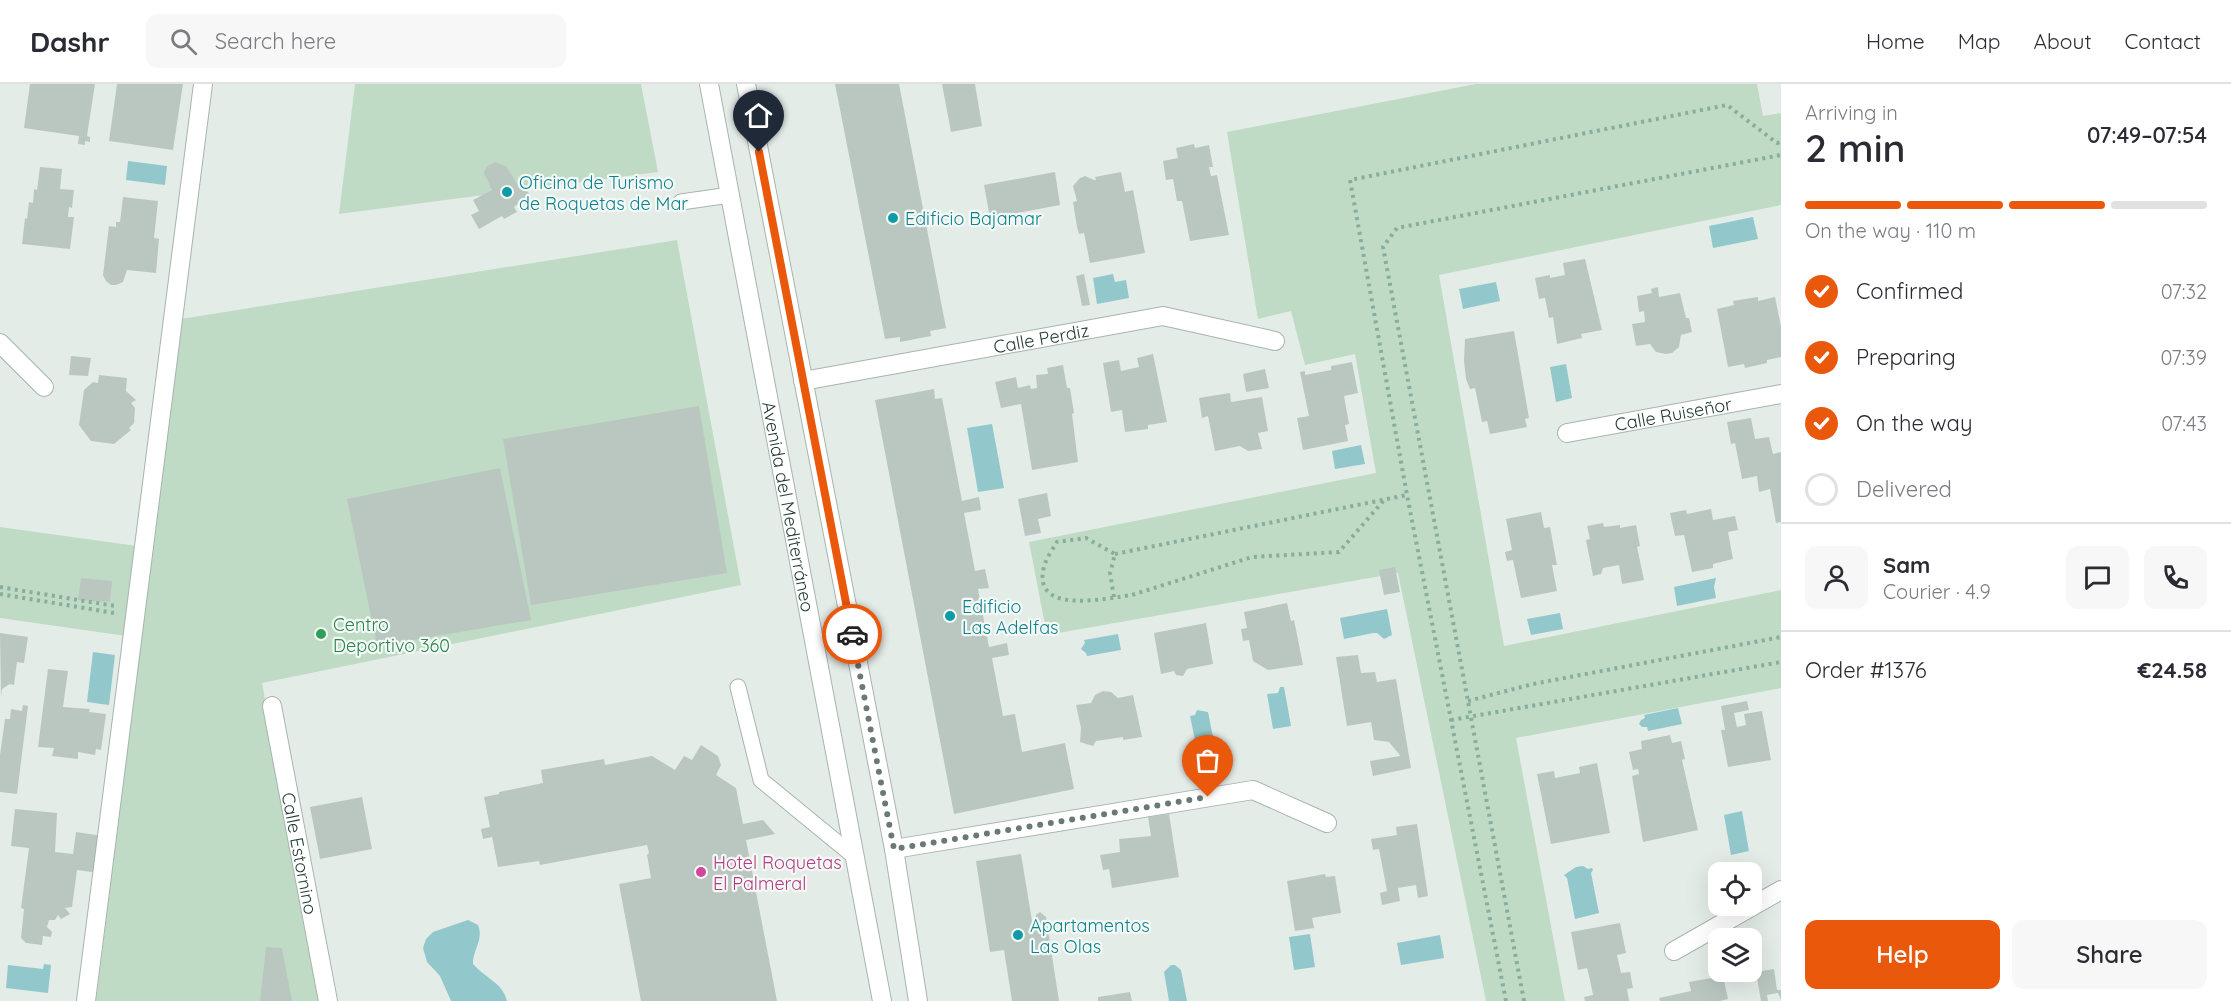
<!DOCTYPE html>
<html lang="en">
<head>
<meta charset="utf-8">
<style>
  :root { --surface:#fff; --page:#f7f7f7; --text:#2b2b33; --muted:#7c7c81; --line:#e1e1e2; --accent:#ea580c }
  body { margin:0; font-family:Quicksand,sans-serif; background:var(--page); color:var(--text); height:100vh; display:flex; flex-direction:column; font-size:22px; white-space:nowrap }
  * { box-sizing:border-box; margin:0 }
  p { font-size:20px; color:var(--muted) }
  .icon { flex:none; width:33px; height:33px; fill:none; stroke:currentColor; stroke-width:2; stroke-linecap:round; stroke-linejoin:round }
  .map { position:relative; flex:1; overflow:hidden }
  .sheet { display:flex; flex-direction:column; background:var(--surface); width:450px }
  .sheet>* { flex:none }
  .fabs { position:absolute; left:1708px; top:778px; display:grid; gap:12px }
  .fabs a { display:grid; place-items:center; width:54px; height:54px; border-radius:12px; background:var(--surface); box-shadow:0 6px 24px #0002; font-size:30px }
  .pin { position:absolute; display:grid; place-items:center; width:51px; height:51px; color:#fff; margin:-62px -26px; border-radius:50% 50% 50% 0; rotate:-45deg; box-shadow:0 0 6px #0007 }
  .pin .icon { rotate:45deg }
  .courier { position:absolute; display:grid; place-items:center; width:60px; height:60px; margin:-30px; border:4px solid #ea580c; border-radius:50%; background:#fff; color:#222; box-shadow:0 2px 8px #0007 }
  .summary em { font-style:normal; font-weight:600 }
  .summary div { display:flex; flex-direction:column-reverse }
  .summary { display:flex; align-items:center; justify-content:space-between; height:102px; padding:0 24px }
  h1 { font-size:39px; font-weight:600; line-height:45px }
  .bar { display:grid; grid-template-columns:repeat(4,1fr); gap:9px 6px; align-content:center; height:72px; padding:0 24px }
  .bar i { height:8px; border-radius:4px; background:var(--line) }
  .bar .active { background:var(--accent) }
  .bar p { grid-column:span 4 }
  .line { display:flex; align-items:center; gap:15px; padding:0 24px; border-top:2px solid var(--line) }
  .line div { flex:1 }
  .round { display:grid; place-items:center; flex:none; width:63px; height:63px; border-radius:12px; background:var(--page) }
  ol { padding:0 24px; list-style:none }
  li { display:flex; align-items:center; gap:18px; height:66px }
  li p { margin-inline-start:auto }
  li .icon { padding:6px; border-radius:50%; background:var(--accent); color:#fff; stroke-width:4 }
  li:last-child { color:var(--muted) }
  li i { width:33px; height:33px; border:3px solid var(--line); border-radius:50% }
  .button { display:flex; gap:12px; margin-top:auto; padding:12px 24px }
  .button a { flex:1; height:69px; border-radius:12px; background:var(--accent); color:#fff; font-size:24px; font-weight:600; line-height:69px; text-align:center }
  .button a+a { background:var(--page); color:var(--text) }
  header { display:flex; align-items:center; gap:36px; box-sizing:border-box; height:84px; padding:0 30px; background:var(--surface); border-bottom:2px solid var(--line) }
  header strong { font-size:28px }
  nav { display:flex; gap:33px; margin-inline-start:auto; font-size:21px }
  .search { width:420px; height:54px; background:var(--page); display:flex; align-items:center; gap:15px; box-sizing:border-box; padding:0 21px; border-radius:12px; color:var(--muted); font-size:22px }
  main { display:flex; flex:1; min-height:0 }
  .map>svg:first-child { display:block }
  .green { fill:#bfdbc5 }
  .water { fill:#92c8cc }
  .building { fill:#bac7c1 }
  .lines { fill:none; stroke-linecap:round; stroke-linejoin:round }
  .lane-casing { stroke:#a7b4ae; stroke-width:17 }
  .street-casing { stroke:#a7b4ae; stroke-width:20 }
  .path { stroke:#88ad9e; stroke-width:4; stroke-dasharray:3 4.5; stroke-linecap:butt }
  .lane { stroke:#fff; stroke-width:15 }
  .street { stroke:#fff; stroke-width:18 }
  .done { stroke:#687a73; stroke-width:6; stroke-dasharray:0 10.8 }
  .route { stroke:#ea580c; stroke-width:8 }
  .culture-dot { fill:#0f9aa8; stroke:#f5f9f6; stroke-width:2 }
  .leisure-dot { fill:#2e9e5b; stroke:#f5f9f6; stroke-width:2 }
  .hotel-dot { fill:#d1479c; stroke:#f5f9f6; stroke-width:2 }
  .labels { text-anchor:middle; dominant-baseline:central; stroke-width:4.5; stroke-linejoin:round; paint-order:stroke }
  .culture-label { font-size:18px; fill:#0d838f; stroke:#f5f9f6; text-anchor:start }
  .street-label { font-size:18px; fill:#253c34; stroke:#f5f9f6 }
  .leisure-label { font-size:18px; fill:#27864d; stroke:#f5f9f6; text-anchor:start }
  .hotel-label { font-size:18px; fill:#b23c85; stroke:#f5f9f6; text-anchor:start }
</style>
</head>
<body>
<header>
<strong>Dashr</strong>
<div class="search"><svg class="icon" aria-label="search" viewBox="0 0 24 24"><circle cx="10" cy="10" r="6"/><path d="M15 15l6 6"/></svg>Search here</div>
<nav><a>Home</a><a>Map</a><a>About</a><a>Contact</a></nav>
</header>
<main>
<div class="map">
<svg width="1781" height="917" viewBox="0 0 1781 917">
  <rect width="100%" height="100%" fill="#e4ece8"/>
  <!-- green -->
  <g class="green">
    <polygon points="355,0 641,0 658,88 339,130"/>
    <polygon points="1476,0 1757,0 1763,32 1781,29 1781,121 1439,191 1504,562 1781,506 1781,604 1516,654 1565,917 1486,917 1398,489 1047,551 1029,458 1376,389 1355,270 1305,281 1291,227 1258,235 1227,48"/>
    <polygon points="677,156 741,501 262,599 321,917 96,917 181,235"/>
    <polygon points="0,443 144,463 133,553 0,534"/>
  </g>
  <!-- water -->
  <g class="water">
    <polygon points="128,77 167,82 165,101 126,96"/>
    <polygon points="1753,133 1758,155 1713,164 1709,142"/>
    <polygon points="1113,190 1115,198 1126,196 1129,214 1097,220 1093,194"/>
    <polygon points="1496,198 1500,217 1463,225 1459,205"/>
    <polygon points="1566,280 1572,314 1556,318 1550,283"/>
    <polygon points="992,340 1004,404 978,408 967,344"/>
    <polygon points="1361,361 1365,380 1335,385 1332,367"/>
    <polygon points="1716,494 1714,503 1716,514 1677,522 1674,503"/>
    <polygon points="1387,525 1392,551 1384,555 1377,549 1373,549 1344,555 1340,534"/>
    <polygon points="1560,529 1563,545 1531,551 1527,535"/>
    <polygon points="1118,550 1121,566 1087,572 1086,569 1081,565 1085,559 1084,556"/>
    <polygon points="93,568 115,571 109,621 87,618"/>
    <polygon points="1280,603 1284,603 1291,642 1273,645 1267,610 1278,609"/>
    <polygon points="1678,624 1682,640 1648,647 1647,643 1642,643 1639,640 1641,636 1645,634 1644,631"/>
    <polygon points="1197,626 1208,628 1215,663 1197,666 1190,632 1195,631"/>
    <polygon points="1742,727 1749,767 1731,771 1724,731"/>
    <polygon points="1583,782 1588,785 1592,784 1593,786 1591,789 1599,829 1575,835 1567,794 1564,791 1576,783"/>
    <path d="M468 836 478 841C484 856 473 865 473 880 484 893 503 899 507 917H451L440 892 427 878 423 864 426 855 433 848Z"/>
    <polygon points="1310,850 1315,883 1294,886 1289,853"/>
    <polygon points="1440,851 1444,874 1401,881 1397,859"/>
    <polygon points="44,880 51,881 48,909 6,904 8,881 43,885"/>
    <polygon points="1171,881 1175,881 1181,886 1187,917 1169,917 1164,888"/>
  </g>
  <!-- building -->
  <g class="building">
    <polygon points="30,0 95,0 87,52 90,53 90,58 85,57 85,61 78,60 79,52 24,44"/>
    <polygon points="117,0 183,0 173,66 109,57"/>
    <polygon points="835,0 899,0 946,244 930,247 931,252 900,258 900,253 885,255"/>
    <polygon points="942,0 975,0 982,42 951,48"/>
    <polygon points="1194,60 1195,64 1209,61 1213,83 1209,83 1211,92 1217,91 1229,151 1190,157 1182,117 1177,117 1173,95 1166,96 1163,77 1178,74 1176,64"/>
    <polygon points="495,78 506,82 519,103 522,100 530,111 514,123 517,128 504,135 502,132 479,145 471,131 479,127 473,116 492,106 484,89 486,83"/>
    <polygon points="40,83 62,85 60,105 74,106 72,124 69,123 68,133 74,133 70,165 22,160 25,134 27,135 29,118 33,119 34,105 37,106"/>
    <polygon points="1055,88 1060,121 990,134 984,101"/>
    <polygon points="1121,88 1125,108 1133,106 1145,169 1090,179 1084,149 1079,150 1077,143 1073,118 1077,117 1073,102 1080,94 1085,92 1094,96 1096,96 1095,93"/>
    <polygon points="123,113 158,117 154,154 159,155 156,189 127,186 123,198 116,201 111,201 106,197 103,191 109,142 116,143 116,138 120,138"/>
    <polygon points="1585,175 1602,246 1581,250 1582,254 1557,260 1553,233 1549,234 1545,214 1539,215 1535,194 1550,191 1550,194 1565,191 1563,179"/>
    <polygon points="1084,190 1090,221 1082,222 1076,192"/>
    <polygon points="1658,203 1659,213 1680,209 1686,234 1689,234 1692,248 1681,251 1679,263 1672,269 1666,270 1656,268 1650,260 1636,262 1632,240 1645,238 1644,227 1639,228 1637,212 1652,209 1651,205"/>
    <polygon points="1758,213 1758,217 1775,213 1781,243 1781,273 1767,276 1767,279 1745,284 1744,280 1728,283 1717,225 1734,221 1733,217"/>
    <polygon points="1514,247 1529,334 1525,335 1527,343 1490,350 1487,337 1482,338 1475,304 1470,305 1466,295 1464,277 1465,255"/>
    <polygon points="1153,270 1167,338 1148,341 1148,345 1125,348 1122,326 1111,328 1103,279 1119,276 1121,287 1139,283 1137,274"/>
    <polygon points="71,272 91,274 88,292 69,291"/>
    <polygon points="1352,278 1358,309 1344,312 1349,340 1345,341 1348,357 1303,366 1297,334 1309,332 1300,288 1305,287 1305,291 1331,286 1331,282"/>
    <polygon points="1063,281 1067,304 1070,304 1074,329 1072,330 1078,378 1032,386 1021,320 1001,324 995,298 1016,293 1018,304 1030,301 1031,305 1037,304 1036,291 1048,290 1047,284"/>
    <polygon points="1265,285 1269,304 1246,308 1243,290"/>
    <polygon points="99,291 127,294 126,307 136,316 131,319 135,324 134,339 129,344 131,346 114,360 91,357 79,341 84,306 93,298 98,299"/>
    <polygon points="934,305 935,315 942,314 962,417 979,413 981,426 964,429 975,487 985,485 989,504 978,505 989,563 1007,559 1009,571 992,574 1003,632 1015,630 1022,668 1065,659 1074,705 954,730 875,316"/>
    <polygon points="1230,309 1231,318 1262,313 1268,347 1258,349 1262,365 1248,367 1240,362 1215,367 1208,332 1202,334 1199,314"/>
    <polygon points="699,322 727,489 531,521 503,355"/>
    <polygon points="1751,334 1755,355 1769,353 1773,370 1781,368 1781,438 1776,439 1770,405 1759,408 1757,392 1742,395 1735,359 1731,360 1727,338"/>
    <polygon points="500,384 531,536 377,562 347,415"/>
    <polygon points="1047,409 1051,432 1038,435 1041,449 1025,452 1018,415"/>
    <polygon points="1711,425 1713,436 1735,432 1738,446 1728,448 1733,475 1713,480 1713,484 1692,488 1684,451 1675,452 1670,429 1686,426 1687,430"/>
    <polygon points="1541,428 1544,444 1550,443 1557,481 1552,481 1557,507 1521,514 1513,476 1507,477 1505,468 1512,466 1506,435"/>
    <polygon points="1603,439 1604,443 1620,441 1620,444 1636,441 1640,462 1637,463 1644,496 1622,500 1619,481 1603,484 1601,490 1593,492 1586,456 1590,455 1587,442"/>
    <polygon points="1395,483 1400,508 1384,511 1379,486"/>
    <polygon points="81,494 112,497 110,518 78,516"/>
    <polygon points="1287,519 1291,537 1294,536 1303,581 1268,586 1253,577 1249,556 1243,557 1241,545 1247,544 1244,528"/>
    <polygon points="1206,539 1213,580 1187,585 1183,592 1176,591 1174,587 1161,590 1154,549"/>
    <polygon points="0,549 28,553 24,579 17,578 14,601 10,600 2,605 1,613"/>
    <polygon points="1358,571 1361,589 1375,588 1377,598 1396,595 1411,684 1373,692 1370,677 1400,672 1399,670 1389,658 1374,656 1371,638 1347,642 1336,573"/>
    <polygon points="48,585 68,587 63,623 90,625 89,628 106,630 101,666 96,665 95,671 78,668 78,675 52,672 54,664 38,663"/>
    <polygon points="1103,607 1111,608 1118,614 1133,611 1142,653 1123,656 1123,653 1096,657 1093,662 1080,658 1081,644 1076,621 1091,619 1095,611"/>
    <polygon points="1747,617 1749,626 1734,629 1737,643 1746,641 1744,630 1762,627 1771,676 1728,683 1721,646 1725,646 1721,622"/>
    <polygon points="23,621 28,622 17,710 0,708 0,671 5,635 10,635 11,625 22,627"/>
    <polygon points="1670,651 1672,659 1681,657 1685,675 1682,676 1698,746 1643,758 1632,692 1639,690 1638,685 1633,686 1629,668 1642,665 1641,657"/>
    <polygon points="701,661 718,672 721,681 716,691 736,704 743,740 763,736 775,750 746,756 777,917 641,917 619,800 651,794 647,771 649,769 647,761 540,781 539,777 498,783 492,753 483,755 481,745 490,743 484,713 499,710 499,708 543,699 541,686 604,675 605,681 652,672 675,686 684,672 692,676"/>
    <polygon points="1597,679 1610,749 1551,760 1537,690 1554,687 1555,694 1580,689 1579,683"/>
    <polygon points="362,713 372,765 320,775 310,723"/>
    <polygon points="15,725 57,729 55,768 73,770 76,748 103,752 99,789 77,786 72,823 65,824 70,830 61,835 58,831 55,836 49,836 47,843 52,848 51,853 43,852 42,861 26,859 21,854 24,825 21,824 29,764 11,762"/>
    <polygon points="1169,730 1179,793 1112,804 1109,785 1103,786 1100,771 1120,768 1119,755 1151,752 1148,733"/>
    <polygon points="1417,740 1428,812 1418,814 1416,801 1398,804 1400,817 1382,821 1380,809 1387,807 1379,765 1373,766 1371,755 1397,751 1396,743"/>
    <polygon points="1021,770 1032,837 1035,836 1036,831 1040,828 1046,833 1059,917 1012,917 1004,866 990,868 976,777"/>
    <polygon points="1325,790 1326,793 1335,792 1341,829 1312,834 1314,844 1295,847 1287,797"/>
    <polygon points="1620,839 1626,869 1617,871 1621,889 1630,888 1633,904 1627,905 1629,917 1585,917 1584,913 1593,911 1590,896 1587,884 1578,886 1571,848"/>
    <polygon points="266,863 282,864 292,917 260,917"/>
    <polygon points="1774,885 1777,906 1781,906 1781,916 1778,909 1767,911 1768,917 1761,917 1756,888"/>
    <polygon points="1723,892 1728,915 1720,917 1660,917 1659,914 1691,907 1689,898"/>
    <polygon points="1130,908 1132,917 1098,917 1098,913"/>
  </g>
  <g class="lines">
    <defs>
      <g id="lane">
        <polyline points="681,118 730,111"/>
        <polyline points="738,603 761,696 855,773"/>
      </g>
      <g id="street">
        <path id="s1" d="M709 0 882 917"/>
        <polyline points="746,0 894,765 918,917"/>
        <polyline points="0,259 44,303"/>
        <path id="s2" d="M803 297 1163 232 1275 257"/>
        <path id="s3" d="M1567 349 1781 310"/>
        <path id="s4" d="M272 622 328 917"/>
        <polyline points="894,765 1253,706 1327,739"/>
        <polyline points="1674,867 1781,806"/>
        <polyline points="86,917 203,0"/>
      </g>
    </defs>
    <!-- lane casing -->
    <use href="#lane" class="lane-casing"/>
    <!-- street casing -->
    <use href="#street" class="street-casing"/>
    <!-- path -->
    <g class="path">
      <polyline points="1115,470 1407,411"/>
      <polyline points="0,503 115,522"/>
      <polyline points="0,510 114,529"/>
      <path d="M1114 513 1110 489 1115 470 1086 454 1057 458C1053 465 1046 474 1044 483 1031 532 1107 514 1132 511L1252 473 1339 468 1385 415"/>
      <polyline points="1468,617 1533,600 1781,553"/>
      <polyline points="1451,636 1781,578"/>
      <polyline points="1506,917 1407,411 1350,96 1727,21 1777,59 1781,58"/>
      <polyline points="1524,917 1383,163 1397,144 1781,71"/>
    </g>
    <!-- lane -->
    <use href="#lane" class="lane"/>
    <!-- street -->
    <use href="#street" class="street"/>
  </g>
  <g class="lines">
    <!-- done -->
    <polyline class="done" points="852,550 894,765 1208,713"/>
    <!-- route -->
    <polyline class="route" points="759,68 852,550"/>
  </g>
  <!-- markers -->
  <g class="culture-dot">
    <circle cx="507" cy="108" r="6"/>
    <circle cx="893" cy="134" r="6"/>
    <circle cx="950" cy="532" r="6"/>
    <circle cx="1018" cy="851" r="6"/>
  </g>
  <circle class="leisure-dot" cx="321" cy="550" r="6"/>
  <circle class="hotel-dot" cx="701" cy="788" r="6"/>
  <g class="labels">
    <!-- culture labels -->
    <g class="culture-label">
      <text x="519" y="98">Oficina de Turismo<tspan x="519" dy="21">de Roquetas de Mar</tspan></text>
      <text x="905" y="134">Edificio Bajamar</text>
      <text x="962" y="522">Edificio<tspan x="962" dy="21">Las Adelfas</tspan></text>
      <text x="1030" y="841">Apartamentos<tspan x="1030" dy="21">Las Olas</tspan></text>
    </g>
    <!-- street labels -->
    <g class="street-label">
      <text stroke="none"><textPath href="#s2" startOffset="242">Calle Perdiz</textPath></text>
      <text stroke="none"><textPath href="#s3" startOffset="108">Calle Ruiseñor</textPath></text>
      <text stroke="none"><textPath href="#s1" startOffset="430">Avenida del Mediterráneo</textPath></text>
      <text stroke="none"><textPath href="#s4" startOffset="150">Calle Estornino</textPath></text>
    </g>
    <!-- leisure labels -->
    <g class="leisure-label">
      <text x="333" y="540">Centro<tspan x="333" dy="21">Deportivo 360</tspan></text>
    </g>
    <!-- hotel labels -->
    <g class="hotel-label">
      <text x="713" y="778">Hotel Roquetas<tspan x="713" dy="21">El Palmeral</tspan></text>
    </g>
  </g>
</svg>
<div class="fabs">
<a><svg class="icon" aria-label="locate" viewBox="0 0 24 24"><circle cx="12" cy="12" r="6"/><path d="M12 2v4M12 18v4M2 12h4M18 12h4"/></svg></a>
<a><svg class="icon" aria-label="layers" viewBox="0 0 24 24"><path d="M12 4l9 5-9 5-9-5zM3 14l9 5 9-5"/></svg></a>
</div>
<div class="pin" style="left:1208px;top:713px;background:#ea580c"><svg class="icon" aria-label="bag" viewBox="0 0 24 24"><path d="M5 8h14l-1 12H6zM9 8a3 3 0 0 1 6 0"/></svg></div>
<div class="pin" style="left:759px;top:68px;background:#1f2937"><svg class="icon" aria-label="home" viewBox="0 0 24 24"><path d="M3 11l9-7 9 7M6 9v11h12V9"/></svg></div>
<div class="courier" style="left:852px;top:550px"><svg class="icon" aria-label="car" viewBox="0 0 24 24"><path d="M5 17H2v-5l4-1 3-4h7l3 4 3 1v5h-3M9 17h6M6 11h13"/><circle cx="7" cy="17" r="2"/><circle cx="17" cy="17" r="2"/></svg></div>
</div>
<section class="sheet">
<div class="summary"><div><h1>2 min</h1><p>Arriving in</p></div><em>07:49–07:54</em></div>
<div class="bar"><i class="active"></i><i class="active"></i><i class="active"></i><i></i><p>On the way · 110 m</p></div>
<ol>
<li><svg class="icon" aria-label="check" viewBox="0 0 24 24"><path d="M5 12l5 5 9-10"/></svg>Confirmed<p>07:32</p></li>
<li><svg class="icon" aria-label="check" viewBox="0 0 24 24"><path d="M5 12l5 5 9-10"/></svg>Preparing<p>07:39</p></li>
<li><svg class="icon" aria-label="check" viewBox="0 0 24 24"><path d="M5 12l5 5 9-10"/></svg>On the way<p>07:43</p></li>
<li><i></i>Delivered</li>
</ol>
<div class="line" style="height:108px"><a class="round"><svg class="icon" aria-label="person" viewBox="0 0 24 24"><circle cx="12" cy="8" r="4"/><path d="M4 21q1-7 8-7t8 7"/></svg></a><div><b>Sam</b><p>Courier · 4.9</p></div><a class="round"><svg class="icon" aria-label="chat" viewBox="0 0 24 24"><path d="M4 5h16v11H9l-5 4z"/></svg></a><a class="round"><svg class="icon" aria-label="phone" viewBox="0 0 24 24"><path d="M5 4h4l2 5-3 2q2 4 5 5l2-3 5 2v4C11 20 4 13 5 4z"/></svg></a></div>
<div class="line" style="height:78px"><div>Order #1376</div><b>€24.58</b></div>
<div class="button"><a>Help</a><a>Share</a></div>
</section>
</main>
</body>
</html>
